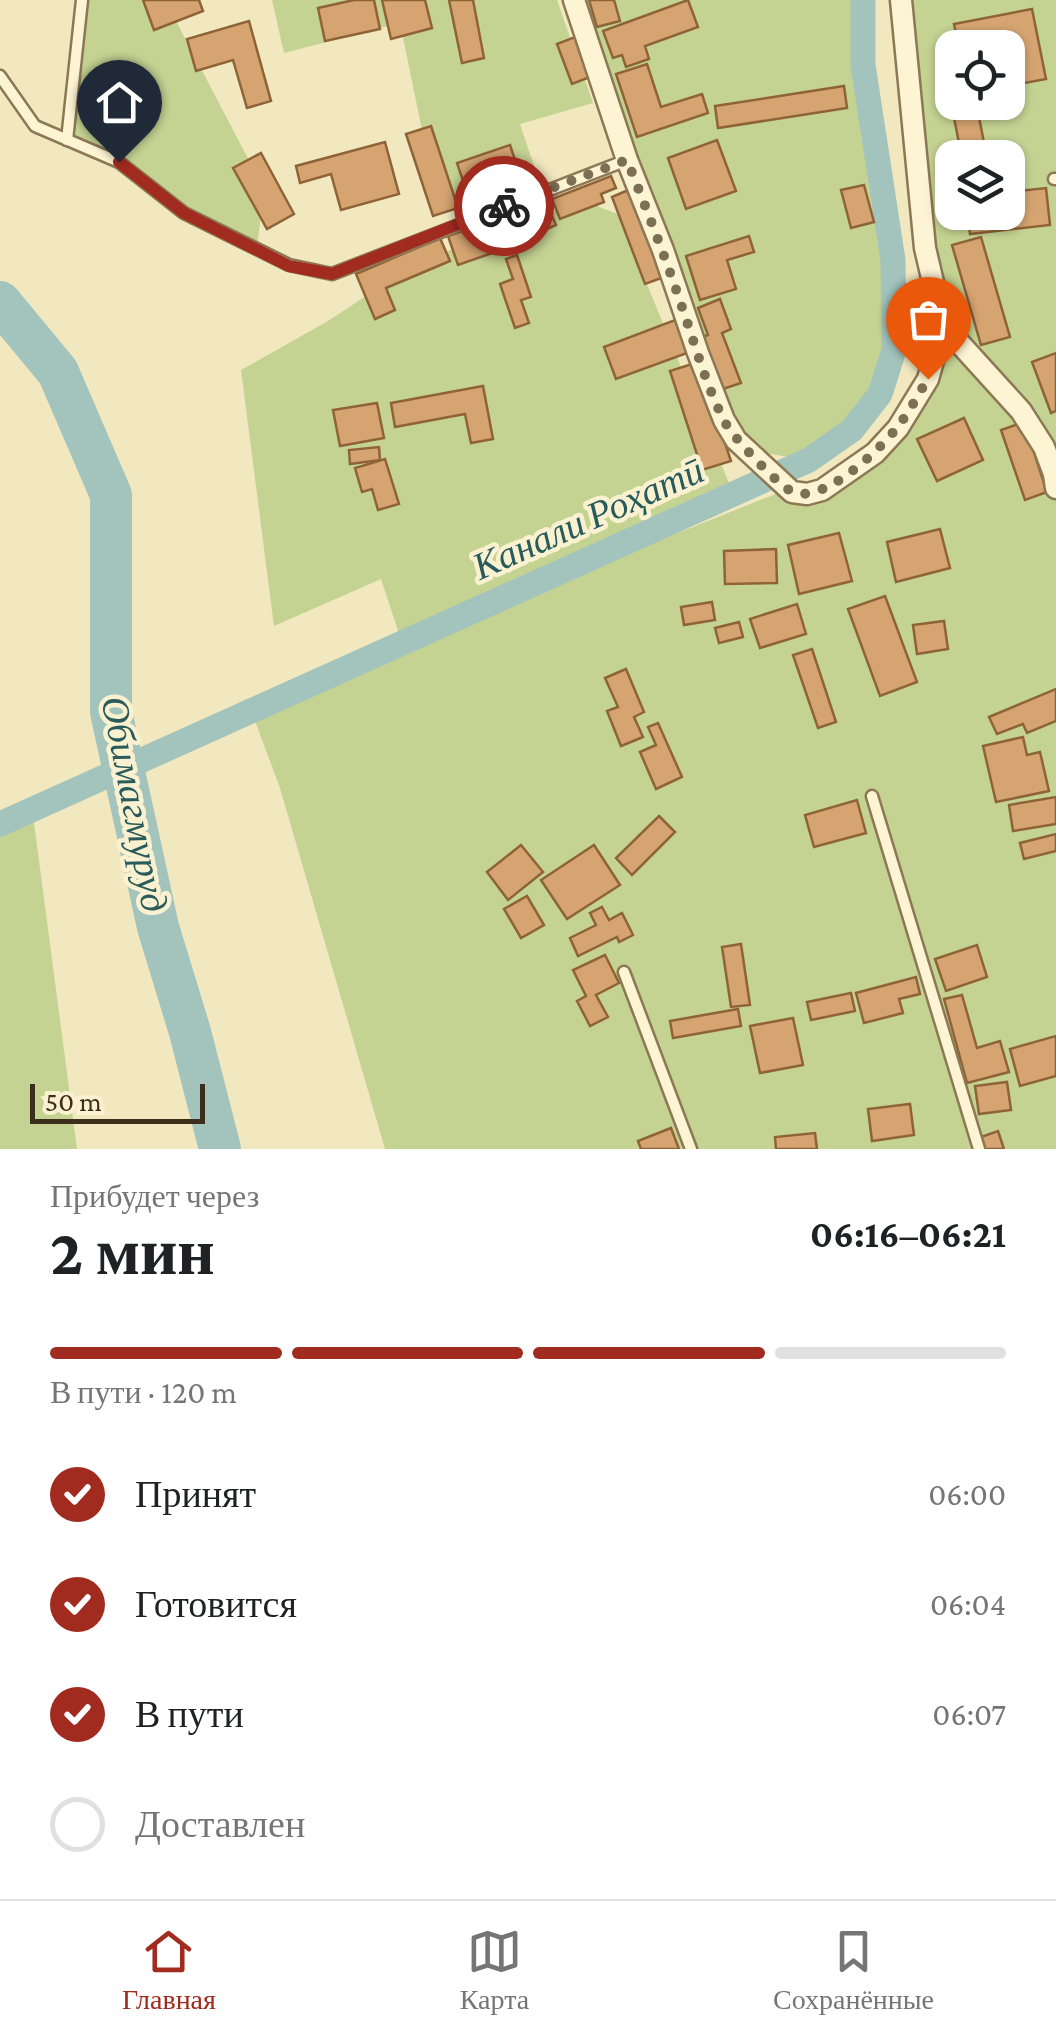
<!DOCTYPE html>
<html lang="ru">
<head>
<meta charset="utf-8">
<style>
  :root { --surface:#fff; --page:#f2f2f2; --text:#202124; --muted:#757577; --line:#e0e0e0; --accent:#a22b1f }
  body { margin:0; font-family:"Crimson Pro",serif; background:var(--page); color:var(--text); height:100vh; display:flex; flex-direction:column; font-size:38px; white-space:nowrap }
  * { box-sizing:border-box; margin:0 }
  p { font-size:32px; color:var(--muted) }
  .icon { flex:none; width:55px; height:55px; fill:none; stroke:currentColor; stroke-width:2; stroke-linecap:round; stroke-linejoin:round }
  .map { position:relative; height:1149px; overflow:hidden }
  .details { display:flex; flex-direction:column; background:var(--surface); flex:1 }
  .details>* { flex:none }
  .tools { position:absolute; left:935px; top:30px; display:grid; gap:20px }
  .tools a { display:grid; place-items:center; width:90px; height:90px; border-radius:20px; background:var(--surface); box-shadow:0 2px 8px #0004; font-size:50px }
  .scale { position:absolute; left:30px; bottom:25px; width:175px; box-sizing:border-box; padding-left:10px; border:5px solid #3b2e1b; border-top:0; font-size:28px; line-height:35px; white-space:nowrap; color:#3b2e1b; -webkit-text-stroke:8px #f9f1cf; paint-order:stroke }
  .pin { position:absolute; display:grid; place-items:center; width:85px; height:85px; color:#fff; margin:-102px -42px; border-radius:50% 50% 50% 0; rotate:-45deg; box-shadow:0 0 10px #0007 }
  .pin .icon { rotate:45deg }
  .courier { position:absolute; display:grid; place-items:center; width:100px; height:100px; margin:-50px; border:8px solid #a22b1f; border-radius:50%; background:#fff; color:#222; box-shadow:0 2px 12px #0007 }
  .summary em { font-style:normal; font-weight:700 }
  .summary div { display:flex; flex-direction:column-reverse }
  .summary { display:flex; align-items:center; justify-content:space-between; height:170px; padding:0 50px }
  h1 { font-size:65px; font-weight:700; line-height:75px }
  .bar { display:grid; grid-template-columns:repeat(4,1fr); gap:15px 10px; align-content:center; height:120px; padding:0 50px }
  .bar i { height:12px; border-radius:8px; background:var(--line) }
  .bar .selected { background:var(--accent) }
  .bar p { grid-column:span 4 }
  ol { padding:0 50px; list-style:none }
  li { display:flex; align-items:center; gap:30px; height:110px }
  li p { margin-inline-start:auto }
  li .icon { padding:10px; border-radius:50%; background:var(--accent); color:#fff; stroke-width:4 }
  li:last-child { color:var(--muted) }
  li i { width:55px; height:55px; border:5px solid var(--line); border-radius:50% }
  .tab-bar { display:flex; justify-content:space-around; align-items:center; height:140px; border-top:2px solid var(--line); background:var(--surface); font-size:28px; color:var(--muted) }
  .tab-bar a { display:grid; justify-items:center; gap:5px }
  .tab-bar .selected { color:var(--accent) }
  .map>svg:first-child { display:block }
  .green { fill:#c4d292; fill-rule:evenodd }
  .lines { fill:none; stroke-linecap:round; stroke-linejoin:round }
  .canal { stroke:#a3c4bd; stroke-width:25 }
  .river { stroke:#a3c4bd; stroke-width:42 }
  .building { fill:#d5a471; stroke:#8f6338; stroke-width:2.5 }
  .lane-casing { stroke:#8d7855; stroke-width:15 }
  .street-casing { stroke:#8d7855; stroke-width:25 }
  .lane { stroke:#fcf4d3; stroke-width:10 }
  .street { stroke:#fcf4d3; stroke-width:20 }
  .done { stroke:#7b6f54; stroke-width:10; stroke-dasharray:0 18 }
  .route { stroke:#a22b1f; stroke-width:12 }
  .labels { text-anchor:middle; dominant-baseline:central; stroke-width:9; stroke-linejoin:round; paint-order:stroke }
  .water-label { font-size:38px; font-style:italic; fill:#295b5c; stroke:#f9f1cf }
</style>
</head>
<body>
<div class="map">
<svg width="1056" height="1149" viewBox="0 0 1056 1149">
  <rect width="100%" height="100%" fill="#f2e8bf"/>
  <!-- green -->
  <g class="green">
    <polygon points="82,0 165,0 264,189 257,247 184,213 119,162 67,140"/>
    <polygon points="272,0 557,0 593,103 520,124 539,181 437,203 400,23 284,53"/>
    <polygon points="577,0 863,0 863,65 893,260 894,350 880,394 852,430 809,460 751,451 726,419"/>
    <path d="M894 0H1056V1149H385L280 788 248 702 402 643 381 579 274 626 241 370 328 321 416 263 583 201 618 214 729 483 420 636 793 487 805 489 872 449 926 375 934 304ZM952 48H1008V102H952ZM952 158H1008V212H952Z"/>
    <polygon points="31,800 77,1149 0,1149 0,814"/>
  </g>
  <g class="lines">
    <!-- canal -->
    <polyline class="canal" points="0,824 809,460 852,430 880,394 894,350 893,260 863,65 863,0"/>
    <!-- river -->
    <polyline class="river" points="0,302 58,372 111,495 111,712 158,927 190,1032 220,1149"/>
  </g>
  <!-- building -->
  <g class="building">
    <polygon points="143,0 199,0 203,11 154,30"/>
    <polygon points="354,0 374,0 380,29 325,41 318,8"/>
    <polygon points="382,0 425,0 432,28 391,39"/>
    <polygon points="449,0 473,0 484,58 462,63"/>
    <polygon points="589,0 614,0 620,21 597,27"/>
    <polygon points="688,0 698,27 645,46 649,59 626,67 622,55 613,58 603,31"/>
    <polygon points="1032,9 1046,79 1008,86 1008,48 959,48 954,24"/>
    <polygon points="249,21 271,101 247,108 233,60 196,71 187,39"/>
    <polygon points="575,37 590,77 572,84 557,44"/>
    <polygon points="647,64 661,107 702,94 708,113 637,137 616,74"/>
    <polygon points="844,86 847,108 718,128 715,106"/>
    <polygon points="976,102 987,158 962,158 951,103"/>
    <polygon points="431,126 458,208 433,216 406,134"/>
    <polygon points="717,140 736,191 686,209 668,158"/>
    <polygon points="385,142 399,194 341,210 331,174 300,183 296,166"/>
    <polygon points="510,145 525,190 472,208 457,163"/>
    <polygon points="261,153 294,214 267,229 233,168"/>
    <polygon points="611,176 616,188 601,194 604,202 560,219 552,199"/>
    <polygon points="864,185 874,222 851,228 841,190"/>
    <polygon points="633,188 667,276 645,284 612,197"/>
    <polygon points="1046,188 1050,225 970,234 967,212 1008,212 1008,192"/>
    <polygon points="545,199 556,225 507,246 496,219"/>
    <polygon points="491,222 501,250 458,265 448,236"/>
    <polygon points="749,236 754,252 727,260 736,289 700,300 686,256"/>
    <polygon points="981,237 1010,337 981,345 952,245"/>
    <polygon points="440,238 450,261 386,288 395,310 375,319 356,274"/>
    <polygon points="517,255 531,297 521,300 529,323 515,328 500,284 513,279 506,259"/>
    <polygon points="720,299 731,329 722,333 741,383 720,390 700,338 708,335 698,308"/>
    <polygon points="675,320 687,353 616,379 604,347"/>
    <polygon points="1056,353 1056,411 1051,413 1032,362"/>
    <polygon points="698,362 731,461 702,470 670,371"/>
    <polygon points="483,386 493,439 471,443 465,414 395,427 391,403"/>
    <polygon points="377,403 384,438 340,446 333,410"/>
    <polygon points="964,418 983,460 937,481 917,439"/>
    <polygon points="1024,422 1047,492 1025,500 1001,430"/>
    <polygon points="379,447 380,460 350,464 349,450"/>
    <polygon points="385,459 399,504 378,510 372,489 362,492 355,468"/>
    <polygon points="940,529 950,568 896,582 887,542"/>
    <polygon points="839,533 852,581 799,594 788,545"/>
    <polygon points="776,549 777,583 725,584 724,551"/>
    <polygon points="885,596 917,682 880,696 848,609"/>
    <polygon points="712,602 715,620 684,625 681,607"/>
    <polygon points="797,604 806,634 760,648 750,619"/>
    <polygon points="944,621 948,649 917,654 913,625"/>
    <polygon points="739,622 743,637 719,643 715,628"/>
    <polygon points="812,649 836,722 818,728 793,655"/>
    <polygon points="626,669 644,712 634,717 643,737 621,746 607,711 618,707 605,678"/>
    <polygon points="1056,689 1056,721 1027,733 1023,724 997,734 989,717"/>
    <polygon points="658,723 682,777 656,789 640,752 656,745 648,727"/>
    <polygon points="1023,737 1027,755 1040,752 1049,791 996,802 983,746"/>
    <polygon points="1056,797 1056,824 1013,831 1009,805"/>
    <polygon points="857,800 866,833 814,847 805,815"/>
    <polygon points="659,816 675,832 632,875 616,858"/>
    <polygon points="1056,834 1056,851 1024,859 1020,843"/>
    <polygon points="521,845 543,872 508,900 487,872"/>
    <polygon points="594,845 620,885 567,919 541,880"/>
    <polygon points="527,896 544,925 521,938 504,909"/>
    <polygon points="602,907 609,920 622,913 633,935 619,942 617,937 578,956 570,938 596,925 590,913"/>
    <polygon points="741,944 750,1005 731,1007 722,947"/>
    <polygon points="977,945 987,977 946,991 935,959"/>
    <polygon points="605,955 619,983 596,995 608,1017 590,1026 577,1001 586,996 573,970"/>
    <polygon points="916,977 920,994 899,999 903,1013 864,1023 856,993"/>
    <polygon points="851,993 855,1011 811,1020 807,1002"/>
    <polygon points="962,995 977,1048 1000,1041 1009,1072 967,1083 944,999"/>
    <polygon points="738,1009 741,1026 673,1038 670,1021"/>
    <polygon points="793,1018 803,1065 760,1073 750,1026"/>
    <polygon points="1056,1036 1056,1076 1020,1086 1010,1049"/>
    <polygon points="1007,1082 1011,1110 979,1114 975,1086"/>
    <polygon points="910,1104 914,1135 872,1141 868,1109"/>
    <polygon points="671,1128 679,1149 641,1149 638,1141"/>
    <polygon points="998,1131 1004,1149 985,1149 981,1137"/>
    <polygon points="815,1133 817,1149 776,1149 775,1137"/>
  </g>
  <g class="lines">
    <defs>
      <g id="lane">
        <polyline points="0,76 35,126 119,162 184,213 289,265 332,274 627,160"/>
        <polyline points="67,140 82,0"/>
        <polyline points="1054,179 1056,179"/>
        <polyline points="872,796 979,1149"/>
        <polyline points="624,972 691,1149"/>
      </g>
      <g id="street">
        <polyline points="574,0 627,160 663,250 698,353 724,420 736,440 792,492 807,494 822,490 875,453 898,428 928,379 943,325"/>
        <polyline points="901,0 925,248 943,325 1021,411 1044,447 1054,474 1056,488"/>
      </g>
    </defs>
    <!-- lane casing -->
    <use href="#lane" class="lane-casing"/>
    <!-- street casing -->
    <use href="#street" class="street-casing"/>
    <!-- lane -->
    <use href="#lane" class="lane"/>
    <!-- street -->
    <use href="#street" class="street"/>
  </g>
  <g class="lines">
    <!-- done -->
    <path class="done" d="M504 206 627 160C647 210 666 259 683 310 696 347 707 389 726 424 734 438 781 489 795 493 826 501 877 452 895 430 908 415 917 396 928 379"/>
    <!-- route -->
    <polyline class="route" points="119,162 184,213 289,266 332,274 504,206"/>
  </g>
  <g class="labels">
    <!-- water labels -->
    <g class="water-label">
      <text transform="translate(588 518) rotate(-24)">Канали Роҳатӣ</text>
      <text transform="translate(135 804) rotate(79)">Обимагмуруд</text>
    </g>
  </g>
</svg>
<div class="tools">
<a><svg class="icon" aria-label="locate" viewBox="0 0 24 24"><circle cx="12" cy="12" r="6"/><path d="M12 2v4M12 18v4M2 12h4M18 12h4"/></svg></a>
<a><svg class="icon" aria-label="layers" viewBox="0 0 24 24"><path d="M12 4l9 5-9 5-9-5zM3 14l9 5 9-5"/></svg></a>
</div>
<div class="scale">50 m</div>
<div class="pin" style="left:928px;top:379px;background:#ea580c"><svg class="icon" aria-label="bag" viewBox="0 0 24 24"><path d="M5 8h14l-1 12H6zM9 8a3 3 0 0 1 6 0"/></svg></div>
<div class="pin" style="left:119px;top:162px;background:#1f2937"><svg class="icon" aria-label="home" viewBox="0 0 24 24"><path d="M3 11l9-7 9 7M6 9v11h12V9"/></svg></div>
<div class="courier" style="left:504px;top:206px"><svg class="icon" aria-label="bike" viewBox="0 0 24 24"><circle cx="6" cy="16" r="4"/><circle cx="18" cy="16" r="4"/><path d="M6 16l4-8h5l3 8M10 8l3 8H6M13 5h3"/></svg></div>
</div>
<section class="details">
<div class="summary"><div><h1>2 мин</h1><p>Прибудет через</p></div><em>06:16–06:21</em></div>
<div class="bar"><i class="selected"></i><i class="selected"></i><i class="selected"></i><i></i><p>В пути · 120 m</p></div>
<ol>
<li><svg class="icon" aria-label="check" viewBox="0 0 24 24"><path d="M5 12l5 5 9-10"/></svg>Принят<p>06:00</p></li>
<li><svg class="icon" aria-label="check" viewBox="0 0 24 24"><path d="M5 12l5 5 9-10"/></svg>Готовится<p>06:04</p></li>
<li><svg class="icon" aria-label="check" viewBox="0 0 24 24"><path d="M5 12l5 5 9-10"/></svg>В пути<p>06:07</p></li>
<li><i></i>Доставлен</li>
</ol>
</section>
<nav class="tab-bar">
<a class="selected"><svg class="icon" aria-label="home" viewBox="0 0 24 24"><path d="M3 11l9-7 9 7M6 9v11h12V9"/></svg>Главная</a>
<a><svg class="icon" aria-label="map" viewBox="0 0 24 24"><path d="M3 6l6-2 6 2 6-2v14l-6 2-6-2-6 2zM9 4v14M15 6v14"/></svg>Карта</a>
<a><svg class="icon" aria-label="saved" viewBox="0 0 24 24"><path d="M7 4h10v16l-5-4-5 4z"/></svg>Сохранённые</a>
</nav>
</body>
</html>
